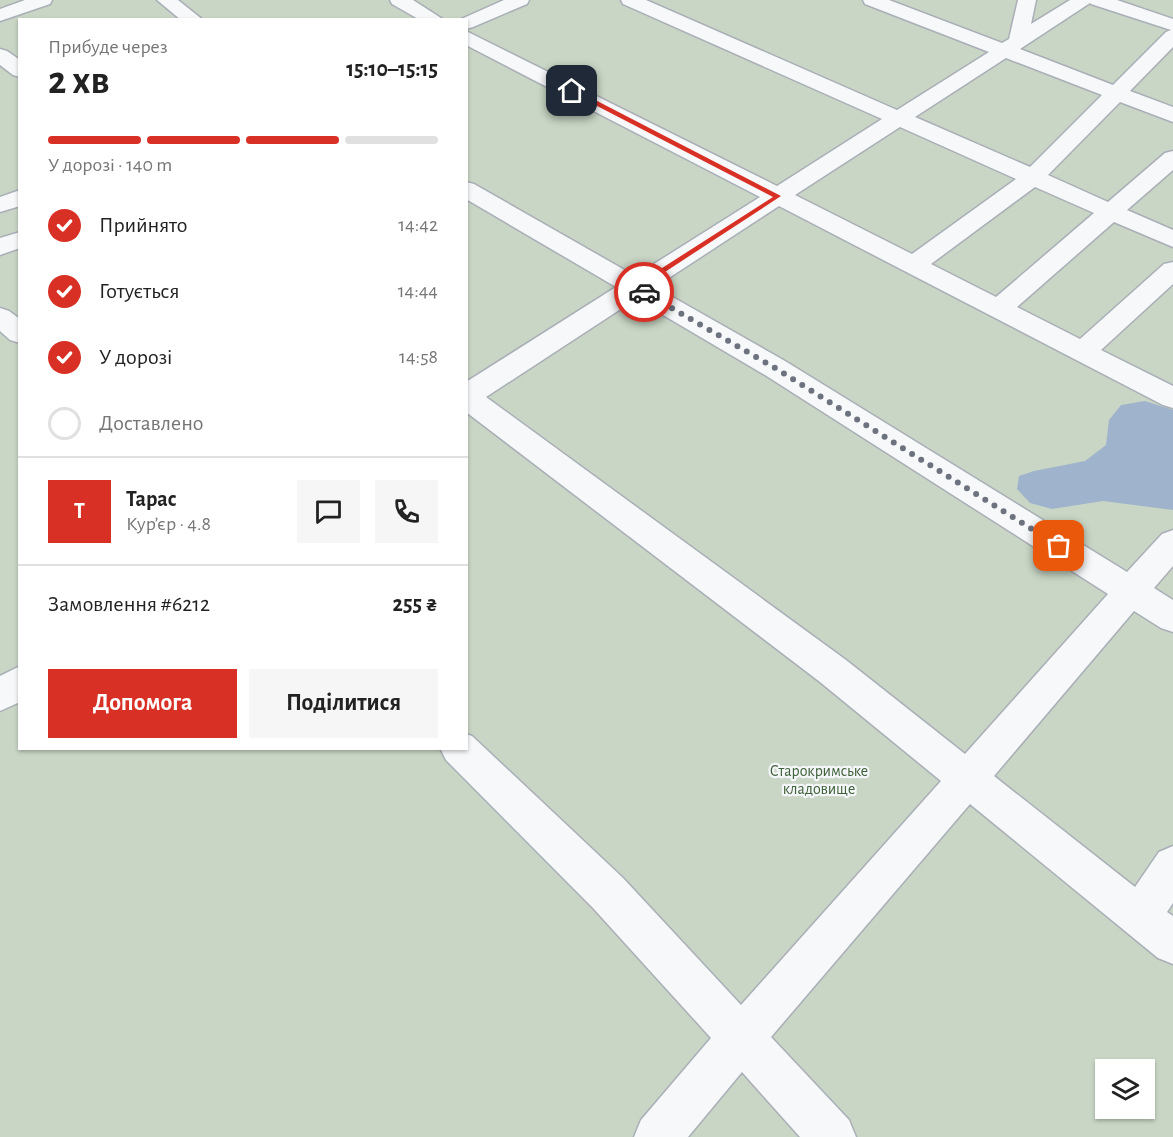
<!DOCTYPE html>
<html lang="uk">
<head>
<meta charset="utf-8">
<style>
  :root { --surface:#fff; --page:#f6f6f6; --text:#222; --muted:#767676; --line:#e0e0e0; --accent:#d93025 }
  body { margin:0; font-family:"Alegreya Sans",sans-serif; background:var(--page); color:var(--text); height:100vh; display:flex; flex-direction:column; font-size:22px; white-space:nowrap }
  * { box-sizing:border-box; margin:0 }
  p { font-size:20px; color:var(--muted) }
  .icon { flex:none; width:33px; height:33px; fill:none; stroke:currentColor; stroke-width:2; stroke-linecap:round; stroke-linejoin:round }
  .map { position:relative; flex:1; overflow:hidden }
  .drawer { position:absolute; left:18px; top:18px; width:450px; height:732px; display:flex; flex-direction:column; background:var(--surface); border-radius:0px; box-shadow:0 2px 4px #0004 }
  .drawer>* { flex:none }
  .buttons { position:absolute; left:1095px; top:1059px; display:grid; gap:12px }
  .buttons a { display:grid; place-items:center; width:60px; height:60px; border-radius:0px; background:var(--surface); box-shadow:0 2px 4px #0004; font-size:30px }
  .pin { position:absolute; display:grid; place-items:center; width:51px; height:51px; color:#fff; margin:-26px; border-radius:12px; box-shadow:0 3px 9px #0006 }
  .courier { position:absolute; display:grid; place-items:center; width:60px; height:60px; margin:-30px; border:4px solid #d93025; border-radius:50%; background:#fff; color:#222; box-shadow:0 2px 8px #0007 }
  .head em { font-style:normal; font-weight:600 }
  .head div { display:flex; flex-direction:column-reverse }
  .head { display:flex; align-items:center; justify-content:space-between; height:102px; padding:0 30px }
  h1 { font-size:39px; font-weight:600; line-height:45px }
  .bar { display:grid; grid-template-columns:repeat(4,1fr); gap:9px 6px; align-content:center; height:72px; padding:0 30px }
  .bar i { height:8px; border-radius:4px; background:var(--line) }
  .bar .selected { background:var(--accent) }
  .bar p { grid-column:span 4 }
  .line { display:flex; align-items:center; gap:15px; padding:0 30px; border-top:2px solid var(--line) }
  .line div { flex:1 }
  .round { display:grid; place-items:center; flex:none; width:63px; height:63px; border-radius:0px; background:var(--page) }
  ol { padding:0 30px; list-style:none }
  li { display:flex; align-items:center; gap:18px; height:66px }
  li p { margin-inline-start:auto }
  li .icon { padding:6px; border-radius:50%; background:var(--accent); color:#fff; stroke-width:4 }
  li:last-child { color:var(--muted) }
  li i { width:33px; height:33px; border:3px solid var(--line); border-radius:50% }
  .action { display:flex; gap:12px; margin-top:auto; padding:12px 30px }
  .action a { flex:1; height:69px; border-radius:0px; background:var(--accent); color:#fff; font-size:24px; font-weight:600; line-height:69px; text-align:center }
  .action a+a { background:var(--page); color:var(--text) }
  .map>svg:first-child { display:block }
  .green { fill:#c9d6c5; fill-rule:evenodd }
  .water { fill:#9fb4cc }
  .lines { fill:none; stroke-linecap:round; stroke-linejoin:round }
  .minor-casing { stroke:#a9aeb7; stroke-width:3 }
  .minor { fill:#f7f8fa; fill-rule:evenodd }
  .route { fill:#d93025 }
  .done { stroke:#6c737f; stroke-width:6; stroke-dasharray:0 10.8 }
  .labels { text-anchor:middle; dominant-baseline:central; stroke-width:4.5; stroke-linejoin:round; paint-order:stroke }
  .park-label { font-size:16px; fill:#3f6138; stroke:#f4f6f9 }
</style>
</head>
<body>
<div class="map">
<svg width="1173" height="1137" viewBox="0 0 1173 1137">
  <rect width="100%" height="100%" fill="#e4e7ec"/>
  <!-- green -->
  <path class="green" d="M0 0H1173V1137H0ZM20 20H466V748H20ZM1106 1070H1144V1108H1106Z"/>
  <!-- water -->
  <polygon class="water" points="1145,401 1173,410 1173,510 1103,501 1052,509 1030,503 1017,489 1019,476 1034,471 1085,461 1106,445 1109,420 1121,405"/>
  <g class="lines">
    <defs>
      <g id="minor">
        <polygon points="25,0 52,0 50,4 0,21 0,9"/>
        <polygon points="157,0 178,0 203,20 181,20"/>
        <polygon points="390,0 413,0 444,20 420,20 392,4"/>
        <polygon points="504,0 529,0 527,4 473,27 466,29 466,20 459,20"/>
        <path d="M621 0H646L897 110 989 52 865 4 863 0H889L1002 43 1009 39 1018 0H1036L1031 24 1070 0H1117L1173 19V47L1130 91 1173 107V122L1120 102 1048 175 1108 202 1165 153 1173 151V170L1127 210 1173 230V247L1114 222 1017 307 1080 339 1164 264 1173 262V284L1101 350 1173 386V408L1163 405 779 206 655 287 785 361 1127 572 1162 534 1173 530V566L1154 588 1173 600V632L1161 628 1134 611 994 776 1135 887 1159 852 1173 846V903L1167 912 1173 916V964L1158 958 970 804 771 1037 849 1120 856 1137H800L742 1072 688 1137H634L641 1120 711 1038 593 908 446 760 440 748H466V734L472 736 623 878 741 1005 941 781 820 682 466 412V382L616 287 466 199V182L474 184 635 276 760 197 466 45V31L777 186 882 119 623 4ZM1090 3 1091 4 1171 30 1166 32 1113 85 1020 49ZM1006 58 1102 95 1030 167 915 117ZM900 127 1016 179 912 254 795 195ZM1035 187 1094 213 996 297 931 264ZM636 299 765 375 1108 594 965 754 846 660 486 397Z"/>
        <polygon points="0,49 7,51 20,60 20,77 13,75 0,65"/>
        <polygon points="20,190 20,206 0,212 0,197"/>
        <polygon points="20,232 20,248 0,255 0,238"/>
        <polygon points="0,308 9,311 20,319 20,343 10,340 0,331"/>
        <polygon points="20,666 20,702 0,711 0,676"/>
      </g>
    </defs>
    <!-- minor casing -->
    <use href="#minor" class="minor-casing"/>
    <!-- minor -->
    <use href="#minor" class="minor"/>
  </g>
  <!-- route -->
  <polygon class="route" points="570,89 574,89 781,196 642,287 648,292 641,293 634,289 634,286 773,197 570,92"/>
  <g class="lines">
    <!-- done -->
    <polyline class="done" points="644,292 775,368 1059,546"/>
  </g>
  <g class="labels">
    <!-- park labels -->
    <g class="park-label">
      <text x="819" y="771">Старокримське<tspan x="819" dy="18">кладовище</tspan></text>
    </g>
  </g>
</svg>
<div class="buttons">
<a><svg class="icon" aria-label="layers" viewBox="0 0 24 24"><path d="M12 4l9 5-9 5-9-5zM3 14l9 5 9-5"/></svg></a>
</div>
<div class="pin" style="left:1059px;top:546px;background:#ea580c"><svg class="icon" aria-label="bag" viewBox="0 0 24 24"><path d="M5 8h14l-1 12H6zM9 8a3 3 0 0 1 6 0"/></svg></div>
<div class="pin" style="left:572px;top:91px;background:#1f2937"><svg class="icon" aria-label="home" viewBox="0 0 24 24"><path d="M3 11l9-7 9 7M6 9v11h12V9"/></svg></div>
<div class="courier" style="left:644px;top:292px"><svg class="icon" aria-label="car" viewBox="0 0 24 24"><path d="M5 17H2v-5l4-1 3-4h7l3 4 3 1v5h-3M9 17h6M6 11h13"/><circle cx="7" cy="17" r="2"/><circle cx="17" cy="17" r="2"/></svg></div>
<section class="drawer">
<div class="head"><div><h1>2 хв</h1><p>Прибуде через</p></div><em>15:10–15:15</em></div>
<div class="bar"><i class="selected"></i><i class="selected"></i><i class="selected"></i><i></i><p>У дорозі · 140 m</p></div>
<ol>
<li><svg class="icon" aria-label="check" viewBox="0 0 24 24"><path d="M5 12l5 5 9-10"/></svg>Прийнято<p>14:42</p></li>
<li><svg class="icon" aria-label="check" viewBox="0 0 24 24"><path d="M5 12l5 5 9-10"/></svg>Готується<p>14:44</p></li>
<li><svg class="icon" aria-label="check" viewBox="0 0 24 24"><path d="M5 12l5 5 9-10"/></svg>У дорозі<p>14:58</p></li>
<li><i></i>Доставлено</li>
</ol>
<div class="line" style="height:108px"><b class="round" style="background:var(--accent);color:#fff">Т</b><div><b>Тарас</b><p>Кур’єр · 4.8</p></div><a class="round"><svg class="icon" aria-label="chat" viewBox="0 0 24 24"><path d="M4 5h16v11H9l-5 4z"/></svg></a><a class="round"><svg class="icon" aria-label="phone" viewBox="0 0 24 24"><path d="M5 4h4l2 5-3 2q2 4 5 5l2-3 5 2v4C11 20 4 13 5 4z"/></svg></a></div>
<div class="line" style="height:78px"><div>Замовлення #6212</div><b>255 ₴</b></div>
<div class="action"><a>Допомога</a><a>Поділитися</a></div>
</section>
</div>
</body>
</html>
